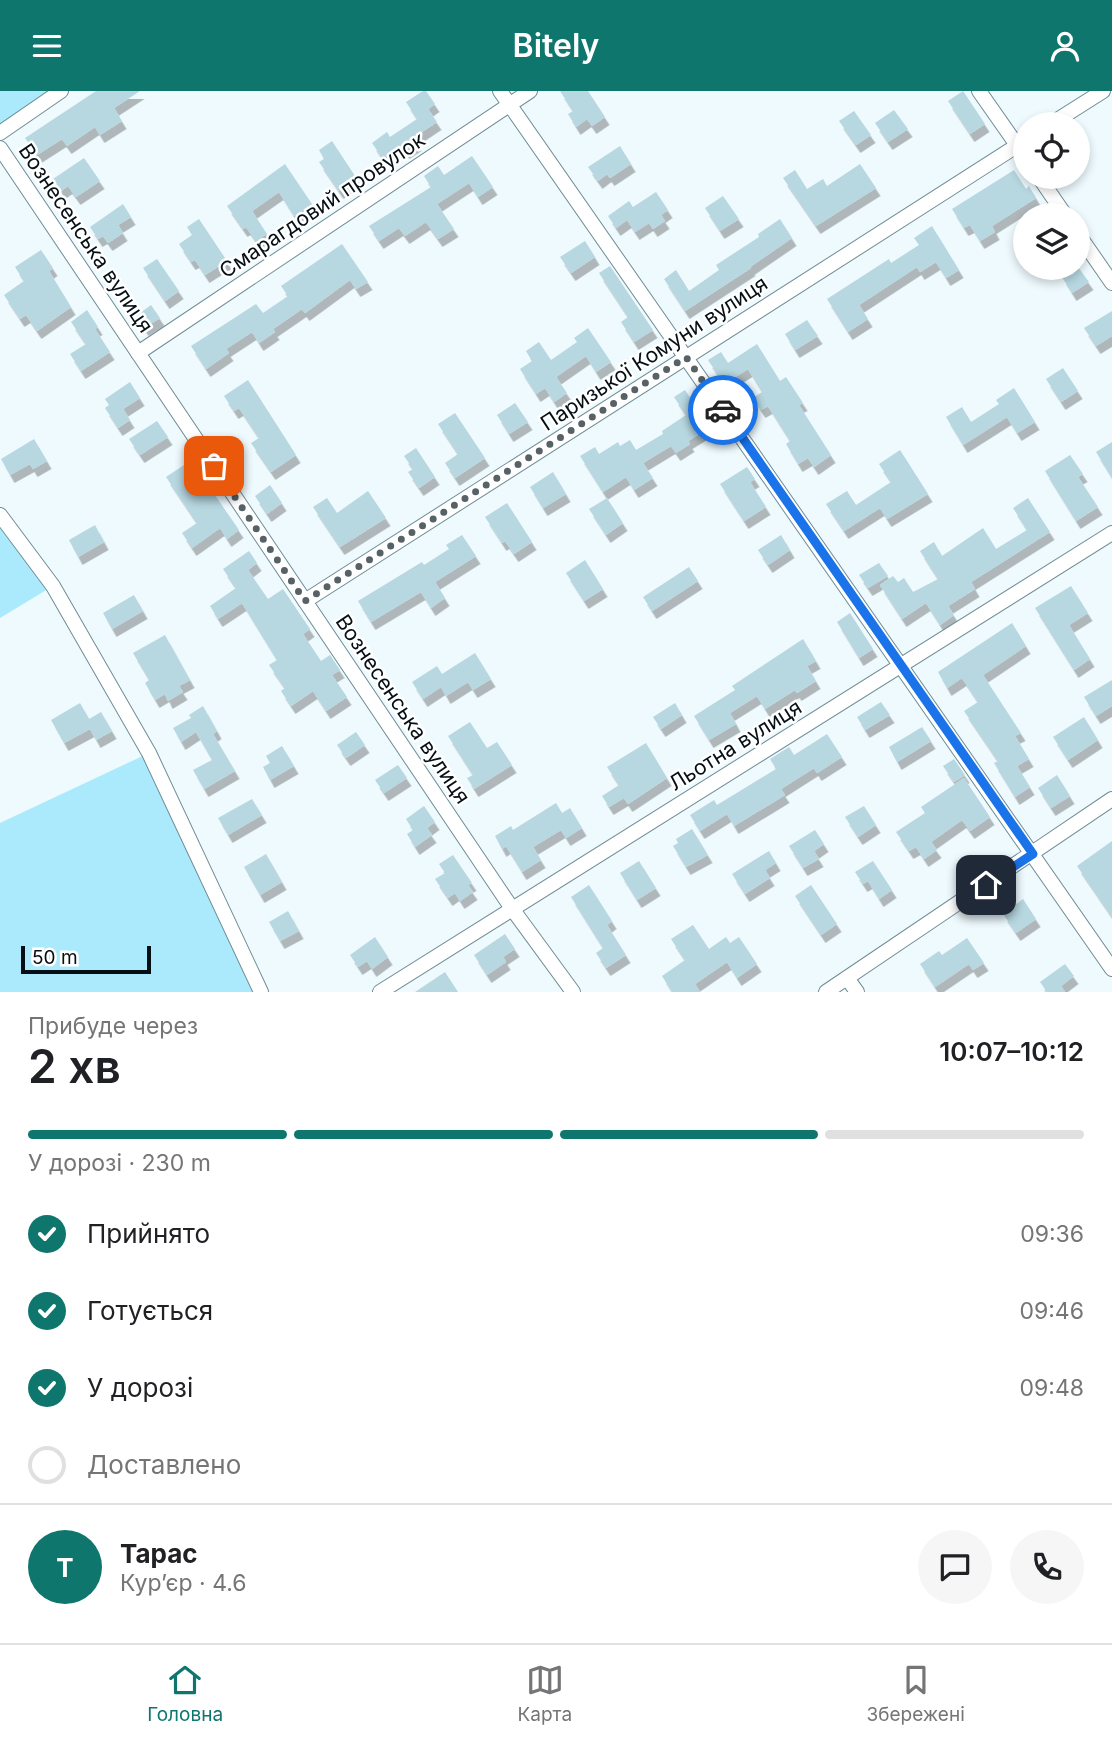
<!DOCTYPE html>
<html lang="uk">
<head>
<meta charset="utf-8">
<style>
  :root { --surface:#fff; --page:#f6f6f6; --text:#202124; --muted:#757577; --line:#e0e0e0; --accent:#0f766e }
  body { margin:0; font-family:Inter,sans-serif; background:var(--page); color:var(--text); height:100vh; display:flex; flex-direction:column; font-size:26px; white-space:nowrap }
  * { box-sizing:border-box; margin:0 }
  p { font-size:23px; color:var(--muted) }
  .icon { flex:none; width:38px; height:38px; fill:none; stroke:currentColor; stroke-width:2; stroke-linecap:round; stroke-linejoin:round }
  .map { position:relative; height:901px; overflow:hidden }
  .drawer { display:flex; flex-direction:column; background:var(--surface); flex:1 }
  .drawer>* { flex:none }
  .controls { position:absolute; left:1013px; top:21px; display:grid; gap:14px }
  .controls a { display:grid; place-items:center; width:77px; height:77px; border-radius:50%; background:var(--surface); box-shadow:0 4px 10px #0003; font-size:35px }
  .scale { position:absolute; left:21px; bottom:18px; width:130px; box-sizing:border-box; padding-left:7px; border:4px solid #061014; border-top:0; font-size:19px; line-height:24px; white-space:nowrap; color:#061014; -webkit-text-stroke:5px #fff; paint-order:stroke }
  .pin { position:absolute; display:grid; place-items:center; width:60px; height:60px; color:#fff; margin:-30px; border-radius:14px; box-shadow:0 4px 10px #0006 }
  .courier { position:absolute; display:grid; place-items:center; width:70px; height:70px; margin:-35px; border:5px solid #1a73e8; border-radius:50%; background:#fff; color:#222; box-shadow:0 2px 9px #0007 }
  .summary em { font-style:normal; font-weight:600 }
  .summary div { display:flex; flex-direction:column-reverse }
  .summary { display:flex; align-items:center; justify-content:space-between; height:119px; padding:0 28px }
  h1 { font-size:46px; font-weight:600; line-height:52px }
  .bar { display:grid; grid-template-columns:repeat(4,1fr); gap:10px 7px; align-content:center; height:84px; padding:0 28px }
  .bar i { height:9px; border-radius:5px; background:var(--line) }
  .bar .current { background:var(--accent) }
  .bar p { grid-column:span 4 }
  .line { display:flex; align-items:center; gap:18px; padding:0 28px; border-top:2px solid var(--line) }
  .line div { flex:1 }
  .round { display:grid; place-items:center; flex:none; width:74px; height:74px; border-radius:37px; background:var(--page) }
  ol { padding:0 28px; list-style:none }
  li { display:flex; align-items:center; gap:21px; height:77px }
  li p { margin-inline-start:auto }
  li .icon { padding:7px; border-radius:50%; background:var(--accent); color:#fff; stroke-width:4 }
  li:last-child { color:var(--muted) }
  li i { width:38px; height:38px; border:4px solid var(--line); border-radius:50% }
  header { display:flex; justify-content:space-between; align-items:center; height:91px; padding:0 28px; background:var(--accent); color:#fff; font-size:32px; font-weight:600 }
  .tabs { display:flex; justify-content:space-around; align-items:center; height:98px; border-top:2px solid var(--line); background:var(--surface); font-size:19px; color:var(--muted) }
  .tabs a { display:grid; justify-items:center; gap:4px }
  .tabs .current { color:var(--accent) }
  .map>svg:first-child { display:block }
  .green { fill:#abeafc }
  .building { fill:#b7d7e1; filter:url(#shadow) }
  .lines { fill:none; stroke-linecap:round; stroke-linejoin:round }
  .street-casing { stroke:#6f8d95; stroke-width:16 }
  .street { stroke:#fff; stroke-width:14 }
  .done { stroke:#576266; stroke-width:7; stroke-dasharray:0 12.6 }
  .route { stroke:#1a73e8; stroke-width:9 }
  .labels { text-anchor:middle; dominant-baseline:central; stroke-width:5; stroke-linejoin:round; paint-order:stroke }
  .street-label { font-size:21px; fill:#061014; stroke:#fff }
</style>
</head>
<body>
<header><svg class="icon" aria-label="menu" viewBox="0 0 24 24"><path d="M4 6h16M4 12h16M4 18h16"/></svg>Bitely<svg class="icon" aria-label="person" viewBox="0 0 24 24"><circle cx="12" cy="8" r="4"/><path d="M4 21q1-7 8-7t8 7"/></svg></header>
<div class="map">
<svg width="1112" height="901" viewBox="0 0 1112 901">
  <defs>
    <filter id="shadow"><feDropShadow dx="4.5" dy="8" stdDeviation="0" flood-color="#0004"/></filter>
  </defs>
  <rect width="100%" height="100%" fill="#eefafe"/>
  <!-- green -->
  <g class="green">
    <polygon points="0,0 59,0 0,40"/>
    <polygon points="0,424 53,495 0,527"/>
    <polygon points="149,662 261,901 0,901 0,732"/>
  </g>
  <!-- building -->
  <g class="building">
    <polygon points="96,0 140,0 114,17 122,30 100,44 95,36 67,55 62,48 37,64 25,47"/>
    <polygon points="423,0 426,0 435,13 428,18 437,31 413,47 417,52 405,60 402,55 383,68 372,52 387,41 390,46 417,28 406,11"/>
    <polygon points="560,0 588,0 605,26 592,35 587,28 576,36 568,23 573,20"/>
    <polygon points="963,0 985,33 970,43 948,10"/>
    <polygon points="894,19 908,38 888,51 875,32"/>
    <polygon points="854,20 871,44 856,54 839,30"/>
    <polygon points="332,50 357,88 339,100 319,71 324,68 319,59"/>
    <polygon points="620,55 631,73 610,87 607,83 598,90 588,76"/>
    <polygon points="472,65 493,96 478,106 469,92 437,113 454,138 438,148 426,131 405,145 399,137 379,150 369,135 431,96 424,85 438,75 444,84"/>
    <polygon points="84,67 100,90 76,106 68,95 61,100 53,88"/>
    <polygon points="285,73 312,113 294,125 279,101 252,120 267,143 256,150 246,136 243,138 227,115"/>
    <polygon points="860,73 876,97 816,135 783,87 795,79 807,98 823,88 827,95"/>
    <polygon points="1014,79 1026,98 1029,95 1036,107 992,135 995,141 980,150 970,134 964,137 952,118"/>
    <polygon points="656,101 668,119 661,124 665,130 653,138 649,132 635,141 627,129 616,137 608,125 629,110 633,116"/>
    <polygon points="723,105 739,128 720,140 705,117"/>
    <polygon points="123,113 131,126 118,134 123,142 108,152 103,145 98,148 90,136"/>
    <polygon points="199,128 227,170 205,184 195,169 191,171 179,153 192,144 187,136"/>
    <polygon points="780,128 792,147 750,176 751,177 685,220 664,188 676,179 689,200 719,179 716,174 759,146 758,143"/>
    <polygon points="932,135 959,179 946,187 936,171 920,181 917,176 859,214 868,228 848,241 827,208 889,168 891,172 919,154 914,147"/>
    <polygon points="585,150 595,166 571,182 560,166"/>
    <polygon points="342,153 368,191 356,198 350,189 305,222 302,218 273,238 275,241 259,252 252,241 226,258 229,262 206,278 191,255 256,213 263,222 288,205 281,195"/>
    <polygon points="41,159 53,177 49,180 71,216 37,240 26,224 20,228 4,204 24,190 15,176"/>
    <polygon points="157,168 179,200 165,210 143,177"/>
    <polygon points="610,175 653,239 634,251 621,231 628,226 599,182"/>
    <polygon points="1078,176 1089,191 1072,202 1062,186"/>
    <polygon points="151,214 160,227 144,237 136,225"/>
    <polygon points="87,219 98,236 95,238 110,261 81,280 70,263 86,253 71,231"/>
    <polygon points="1112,220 1112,245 1096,255 1084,237"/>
    <polygon points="807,229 818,245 795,259 785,243"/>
    <polygon points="588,237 611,271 596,281 586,265 556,286 567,302 554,311 545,297 536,303 520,278 532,270 526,260 539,251 551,269 577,251 574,247"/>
    <polygon points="757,253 780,290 786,286 803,312 799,314 831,364 814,376 808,367 798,373 786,353 790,350 768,315 761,319 753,307 762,301 748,278 724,293 708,269 721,261 728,272"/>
    <polygon points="1063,277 1078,300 1061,311 1046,288"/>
    <polygon points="248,289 296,364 271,381 251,352 259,347 239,317 234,320 224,305"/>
    <polygon points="130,291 140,307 123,318 130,329 118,337 105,317 109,314 105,308"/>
    <polygon points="1014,297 1035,331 1017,342 1007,326 963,354 946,326 962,316 971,331 999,313 996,309"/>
    <polygon points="685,299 698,319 703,316 714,334 688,350 690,353 676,362 671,355 643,372 653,387 634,399 626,386 603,401 580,365 595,356 599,363 618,351 620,355 630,349 636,359 663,343 662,340 686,324 674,306"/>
    <polygon points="515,312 528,331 509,343 497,324"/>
    <polygon points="455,322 485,367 455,387 445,372 458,363 438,333"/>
    <polygon points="157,330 168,346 140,364 129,348"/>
    <polygon points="34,348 47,370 33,378 30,373 10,384 1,368"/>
    <polygon points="1112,351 1112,387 1096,361"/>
    <polygon points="416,357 435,386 419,397 408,381 413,378 404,365"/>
    <polygon points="900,359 928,403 887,428 880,417 844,440 826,413 847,400 856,414 891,391 879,373"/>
    <polygon points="1070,364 1083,383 1078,386 1098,416 1076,430 1045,380"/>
    <polygon points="187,372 204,396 208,394 239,439 227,448 220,437 192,457 182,442 197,432 166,386"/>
    <polygon points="747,376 755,388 750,391 766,416 744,430 720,393"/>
    <polygon points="553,381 566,403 543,417 530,396"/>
    <polygon points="270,394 282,412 267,423 255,405"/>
    <polygon points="368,400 386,427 340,456 313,416 327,407 337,422"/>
    <polygon points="607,407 623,432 606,444 589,418"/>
    <polygon points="1028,407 1050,441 971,491 975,498 948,515 954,524 940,534 926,512 902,528 880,494 893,485 898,491 904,487 913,501 938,488 920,460 934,451 942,465 983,437 996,458 1027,439 1013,417"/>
    <polygon points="507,412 532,451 514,463 505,450 502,452 485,426"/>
    <polygon points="95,434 104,451 78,466 69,449"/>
    <polygon points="462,444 476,465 435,491 445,507 431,517 421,501 371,531 358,510 422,471 424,474 449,458 446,454"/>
    <polygon points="781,444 790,459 768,474 758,459"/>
    <polygon points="249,460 257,472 248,479 268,508 283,498 310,538 303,543 321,570 330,564 340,579 332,584 347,606 326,620 313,600 291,615 281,600 285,597 269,574 277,569 242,512 218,528 210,515 236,497 223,478"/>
    <polygon points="585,469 603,498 584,510 566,482"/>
    <polygon points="879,472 888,485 868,497 859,484"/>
    <polygon points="689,476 698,490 652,520 643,506"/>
    <polygon points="1071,495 1088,522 1069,534 1090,568 1074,579 1035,517"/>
    <polygon points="134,504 143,520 112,538 103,522"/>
    <polygon points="850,522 873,558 859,567 837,531"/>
    <polygon points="1012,532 1026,555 983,584 1021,642 1015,645 1029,668 1017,675 1030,696 1015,706 994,672 998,670 964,620 978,611 962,587 947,597 938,581"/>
    <polygon points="165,544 190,589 179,595 183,601 168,610 165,603 155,609 145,592 149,589 133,562"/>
    <polygon points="803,548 816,570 807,575 816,590 797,602 795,599 765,618 757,605 730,622 736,633 709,649 694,625 735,599 732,595"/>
    <polygon points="475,562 491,588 473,599 468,591 446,605 441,596 423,608 412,591 437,575 442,583"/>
    <polygon points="1112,589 1112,615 1096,625 1084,606"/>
    <polygon points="881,611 890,624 865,639 857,626"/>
    <polygon points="80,612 89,628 101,621 112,640 96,649 90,638 64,652 51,629"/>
    <polygon points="675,612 682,624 661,638 653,626"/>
    <polygon points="203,615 217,640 213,643 235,680 204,698 193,679 212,669 196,641 181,651 173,637 191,627 189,624"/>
    <polygon points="1084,626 1098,649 1068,669 1053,646"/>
    <polygon points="470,631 487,657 497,651 512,674 474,698 467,687 473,684 448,645"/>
    <polygon points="922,636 931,650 897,671 889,656"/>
    <polygon points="356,641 365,654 346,667 337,654"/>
    <polygon points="827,643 842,666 817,682 814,677 781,698 785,704 734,735 727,723 700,740 690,724 714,709 717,714 776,678 770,668 789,656 794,664"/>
    <polygon points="646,652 667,687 628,713 624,707 609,716 602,705 619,694 607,676"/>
    <polygon points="282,655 294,675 270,689 263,676 270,672 266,665"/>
    <polygon points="954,668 965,684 954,691 943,675"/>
    <polygon points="398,674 407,687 384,702 375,689"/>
    <polygon points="1057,684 1070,705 1051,717 1038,697"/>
    <polygon points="964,687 990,726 970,740 962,729 931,751 937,759 924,768 916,756 909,760 896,741 925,722 921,716"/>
    <polygon points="252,708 262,724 228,744 218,727"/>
    <polygon points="556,712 562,722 570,717 582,737 566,747 561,739 533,756 541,769 522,781 506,755 502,758 495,745 511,735 513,739"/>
    <polygon points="424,715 435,731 427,737 432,744 415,756 407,743 413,739 406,728"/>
    <polygon points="864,715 876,734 858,746 845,726"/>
    <polygon points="692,738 708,764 686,776 673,755 678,752 676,748"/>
    <polygon points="815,739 824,753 814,760 819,768 803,777 789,755"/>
    <polygon points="1112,750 1112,826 1077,775"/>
    <polygon points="769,760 776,772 765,779 770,787 745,803 732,783"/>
    <polygon points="266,763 282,791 260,804 244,776"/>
    <polygon points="453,764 472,792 468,794 473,801 460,810 455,802 448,807 435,788 445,782 439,773"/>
    <polygon points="639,770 656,797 637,809 620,782"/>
    <polygon points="873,770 892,799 879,808 868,790 863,793 855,781"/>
    <polygon points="589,794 612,830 607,834 626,864 606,877 596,862 603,857 571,806"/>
    <polygon points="811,794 837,833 821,844 795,805"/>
    <polygon points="1023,808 1036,828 1016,842 1003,823"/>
    <polygon points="288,820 299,840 280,850 269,831"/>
    <polygon points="693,834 709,858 726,846 730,852 739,846 757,873 737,887 727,871 695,893 700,901 672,901 662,885 685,869 671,848"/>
    <polygon points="505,843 515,858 503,866 506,871 487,884 474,864"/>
    <polygon points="375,846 388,866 372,878 367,870 358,876 350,864"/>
    <polygon points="967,847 984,872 973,879 969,873 935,896 920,873 939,860 942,864"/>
    <polygon points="1065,873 1074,885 1061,895 1065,901 1047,901 1040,891"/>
    <polygon points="445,881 458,901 415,901"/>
  </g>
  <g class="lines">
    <defs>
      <g id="street">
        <polyline points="500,0 1112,878"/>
        <polyline points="979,0 1026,67"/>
        <polyline points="1051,33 1103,0"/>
        <polyline points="0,42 61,0"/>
        <polyline points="0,57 513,819 573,901"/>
        <polyline points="1039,86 1065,124"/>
        <polyline points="1078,143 1112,192"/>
        <polyline points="138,262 530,0"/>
        <polyline points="0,424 53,495 149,662 261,901"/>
        <polyline points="305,510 1026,49"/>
        <polyline points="847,887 857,901"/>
        <polyline points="380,901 1112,442"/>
        <polyline points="826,901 1112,708"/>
      </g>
    </defs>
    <!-- street casing -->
    <use href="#street" class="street-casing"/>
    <!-- street -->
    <use href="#street" class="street"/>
  </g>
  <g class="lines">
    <!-- done -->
    <polyline class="done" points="214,375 305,510 686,266 723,319"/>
    <!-- route -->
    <polyline class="route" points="723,319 1033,763 986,794"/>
  </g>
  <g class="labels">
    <!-- street labels -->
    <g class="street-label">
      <text transform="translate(322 114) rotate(-34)">Смарагдовий провулок</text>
      <text transform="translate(86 147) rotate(56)">Вознесенська вулиця</text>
      <text transform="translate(654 262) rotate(-33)">Паризької Комуни вулиця</text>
      <text transform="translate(403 618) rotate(56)">Вознесенська вулиця</text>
      <text transform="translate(735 654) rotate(-32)">Льотна вулиця</text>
    </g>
  </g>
</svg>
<div class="controls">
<a><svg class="icon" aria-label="locate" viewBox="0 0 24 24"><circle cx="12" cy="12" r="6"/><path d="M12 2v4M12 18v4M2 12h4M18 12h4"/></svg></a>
<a><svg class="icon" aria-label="layers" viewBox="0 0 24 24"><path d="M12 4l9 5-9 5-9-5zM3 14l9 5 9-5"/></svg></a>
</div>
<div class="scale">50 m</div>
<div class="pin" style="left:214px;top:375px;background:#ea580c"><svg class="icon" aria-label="bag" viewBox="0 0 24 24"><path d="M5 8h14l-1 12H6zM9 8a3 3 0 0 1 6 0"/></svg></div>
<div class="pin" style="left:986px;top:794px;background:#1f2937"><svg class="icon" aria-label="home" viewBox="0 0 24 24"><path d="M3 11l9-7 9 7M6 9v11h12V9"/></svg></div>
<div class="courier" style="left:723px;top:319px"><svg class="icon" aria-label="car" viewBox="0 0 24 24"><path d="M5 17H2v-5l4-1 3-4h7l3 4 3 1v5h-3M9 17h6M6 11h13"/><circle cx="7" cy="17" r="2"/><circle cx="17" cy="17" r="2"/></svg></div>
</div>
<section class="drawer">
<div class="summary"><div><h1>2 хв</h1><p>Прибуде через</p></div><em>10:07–10:12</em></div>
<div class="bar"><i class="current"></i><i class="current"></i><i class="current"></i><i></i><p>У дорозі · 230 m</p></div>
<ol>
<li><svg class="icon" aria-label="check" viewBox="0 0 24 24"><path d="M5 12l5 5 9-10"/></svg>Прийнято<p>09:36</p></li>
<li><svg class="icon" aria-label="check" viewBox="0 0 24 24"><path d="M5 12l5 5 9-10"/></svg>Готується<p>09:46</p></li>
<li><svg class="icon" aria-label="check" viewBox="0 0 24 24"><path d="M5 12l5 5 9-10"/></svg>У дорозі<p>09:48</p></li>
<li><i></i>Доставлено</li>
</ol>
<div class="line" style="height:126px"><b class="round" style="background:var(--accent);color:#fff">Т</b><div><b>Тарас</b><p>Кур’єр · 4.6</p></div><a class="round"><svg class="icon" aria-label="chat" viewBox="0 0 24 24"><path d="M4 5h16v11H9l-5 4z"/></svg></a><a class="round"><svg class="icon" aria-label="phone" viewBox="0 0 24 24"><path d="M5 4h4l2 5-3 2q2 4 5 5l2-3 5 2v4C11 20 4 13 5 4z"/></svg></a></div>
</section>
<nav class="tabs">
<a class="current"><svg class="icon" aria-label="home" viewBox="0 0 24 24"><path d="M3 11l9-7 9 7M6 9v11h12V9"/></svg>Головна</a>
<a><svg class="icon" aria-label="map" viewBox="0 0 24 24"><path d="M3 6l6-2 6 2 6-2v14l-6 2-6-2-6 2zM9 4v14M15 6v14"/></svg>Карта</a>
<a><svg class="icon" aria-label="saved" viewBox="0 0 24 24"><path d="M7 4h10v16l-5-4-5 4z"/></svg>Збережені</a>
</nav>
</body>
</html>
